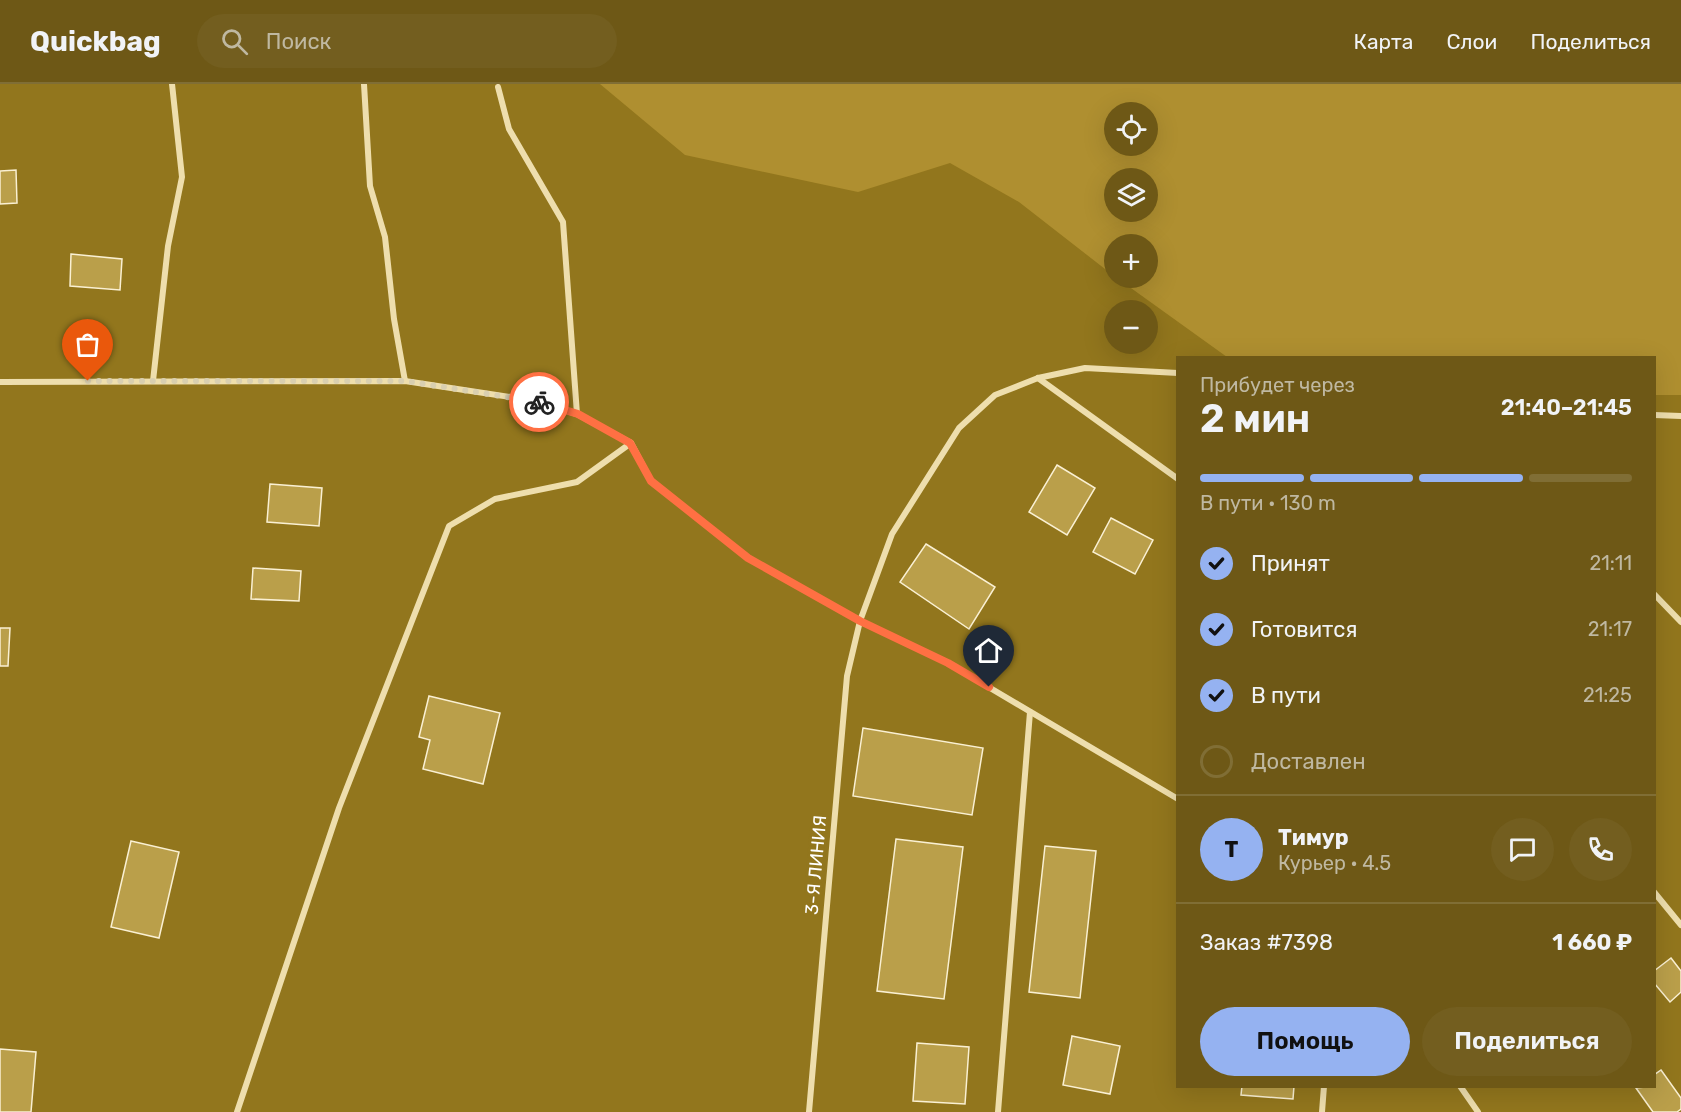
<!DOCTYPE html>
<html lang="ru">
<head>
<meta charset="utf-8">
<style>
  :root { --surface:#6e5816; --page:#735e1f; --text:#f1f3f6; --muted:#bfb8a1; --line:#806e35; --accent:#95b2f1 }
  body { margin:0; font-family:Rubik,sans-serif; background:var(--page); color:var(--text); height:100vh; display:flex; flex-direction:column; font-size:22px; white-space:nowrap }
  * { box-sizing:border-box; margin:0 }
  p { font-size:20px; color:var(--muted) }
  .icon { flex:none; width:33px; height:33px; fill:none; stroke:currentColor; stroke-width:2; stroke-linecap:round; stroke-linejoin:round }
  .map { position:relative; flex:1; overflow:hidden }
  .side { position:absolute; left:1176px; top:272px; width:480px; height:732px; display:flex; flex-direction:column; background:var(--surface); border-radius:0px; box-shadow:0 6px 24px #0002 }
  .side>* { flex:none }
  .fabs { position:absolute; left:1104px; top:18px; display:grid; gap:12px }
  .fabs a { display:grid; place-items:center; width:54px; height:54px; border-radius:50%; background:var(--surface); box-shadow:0 6px 24px #0002; font-size:30px }
  .pin { position:absolute; display:grid; place-items:center; width:51px; height:51px; color:#fff; margin:-62px -26px; border-radius:50% 50% 50% 0; rotate:-45deg; box-shadow:0 0 6px #0007 }
  .pin .icon { rotate:45deg }
  .courier { position:absolute; display:grid; place-items:center; width:60px; height:60px; margin:-30px; border:4px solid #ff7043; border-radius:50%; background:#fff; color:#222; box-shadow:0 2px 8px #0007 }
  .overview em { font-style:normal; font-weight:600 }
  .overview div { display:flex; flex-direction:column-reverse }
  .overview { display:flex; align-items:center; justify-content:space-between; height:102px; padding:0 24px }
  h1 { font-size:39px; font-weight:600; line-height:45px }
  .bar { display:grid; grid-template-columns:repeat(4,1fr); gap:9px 6px; align-content:center; height:72px; padding:0 24px }
  .bar i { height:8px; border-radius:4px; background:var(--line) }
  .bar .active { background:var(--accent) }
  .bar p { grid-column:span 4 }
  .line { display:flex; align-items:center; gap:15px; padding:0 24px; border-top:2px solid var(--line) }
  .line div { flex:1 }
  .round { display:grid; place-items:center; flex:none; width:63px; height:63px; border-radius:32px; background:var(--page) }
  ol { padding:0 24px; list-style:none }
  li { display:flex; align-items:center; gap:18px; height:66px }
  li p { margin-inline-start:auto }
  li .icon { padding:6px; border-radius:50%; background:var(--accent); color:#111; stroke-width:4 }
  li:last-child { color:var(--muted) }
  li i { width:33px; height:33px; border:3px solid var(--line); border-radius:50% }
  .primary-button { display:flex; gap:12px; margin-top:auto; padding:12px 24px }
  .primary-button a { flex:1; height:69px; border-radius:36px; background:var(--accent); color:#111; font-size:24px; font-weight:600; line-height:69px; text-align:center }
  .primary-button a+a { background:var(--page); color:var(--text) }
  header { display:flex; align-items:center; gap:36px; box-sizing:border-box; height:84px; padding:0 30px; background:var(--surface); border-bottom:2px solid var(--line) }
  header strong { font-size:28px }
  nav { display:flex; gap:33px; margin-inline-start:auto; font-size:21px }
  .search { width:420px; height:54px; background:var(--page); display:flex; align-items:center; gap:15px; box-sizing:border-box; padding:0 21px; border-radius:33px; color:var(--muted); font-size:22px }
  .map>svg:first-child { display:block }
  .green { fill:#af8f30; fill-rule:evenodd }
  .building { fill:#ba9f4a; stroke:#faf0d3; stroke-width:1.5 }
  .lines { fill:none; stroke-linecap:round; stroke-linejoin:round }
  .street { stroke:#eedead; stroke-width:6 }
  .done { stroke:#d9cfb0; stroke-width:6; stroke-dasharray:0 10.8 }
  .route { stroke:#ff7043; stroke-width:8 }
  .labels { text-anchor:middle; dominant-baseline:central; stroke-width:6; stroke-linejoin:round; paint-order:stroke }
  .street-label { font-size:18px; fill:#fff; stroke:#92761d }
</style>
</head>
<body>
<header>
<strong>Quickbag</strong>
<div class="search"><svg class="icon" aria-label="search" viewBox="0 0 24 24"><circle cx="10" cy="10" r="6"/><path d="M15 15l6 6"/></svg>Поиск</div>
<nav><a>Карта</a><a>Слои</a><a>Поделиться</a></nav>
</header>
<div class="map">
<svg width="1681" height="1028" viewBox="0 0 1681 1028">
  <rect width="100%" height="100%" fill="#92761d"/>
  <!-- green -->
  <path class="green" d="M600 0H1681V311H1655L1654 273H1227L1117 194H1148V160H1114V192L1019 118 950 79 858 108 685 71ZM1114 28H1148V62H1114ZM1114 94H1148V128H1114Z"/>
  <!-- building -->
  <g class="building">
    <polygon points="16,86 17,119 0,120 0,87"/>
    <polygon points="71,170 122,175 120,206 70,202"/>
    <polygon points="1057,381 1095,404 1067,451 1029,428"/>
    <polygon points="270,400 322,404 319,442 267,438"/>
    <polygon points="1111,434 1153,456 1135,490 1093,468"/>
    <polygon points="926,460 995,503 969,545 900,498"/>
    <polygon points="253,484 301,487 299,517 251,515"/>
    <polygon points="0,544 10,544 8,582 0,582"/>
    <polygon points="429,612 500,629 483,700 423,685 430,656 419,653"/>
    <polygon points="863,644 983,664 972,731 853,712"/>
    <polygon points="896,755 963,763 944,915 877,907"/>
    <polygon points="131,757 179,768 159,854 111,843"/>
    <polygon points="1045,762 1096,767 1080,914 1029,908"/>
    <polygon points="1671,874 1681,887 1681,908 1670,918 1654,899 1654,887"/>
    <polygon points="1072,952 1120,962 1110,1010 1063,1001"/>
    <polygon points="917,959 969,963 965,1020 913,1017"/>
    <polygon points="0,965 36,968 31,1028 0,1028"/>
    <polygon points="1661,986 1681,1014 1681,1025 1677,1028 1653,1028 1636,1004 1654,1002 1654,991"/>
    <polygon points="1242,1002 1294,1002 1293,1015 1241,1011"/>
  </g>
  <g class="lines">
    <!-- street -->
    <g class="street">
      <polyline points="364,0 370,102 385,153 394,235 405,297"/>
      <polyline points="498,3 509,45 563,138 577,330"/>
      <polyline points="1038,294 1178,395"/>
      <polyline points="153,297 168,162 182,93 172,0"/>
      <polyline points="0,298 405,297 530,316 577,330 631,359 651,397 748,474 860,537 948,579 1178,715"/>
      <polyline points="1654,331 1681,332"/>
      <polyline points="1654,510 1681,538"/>
      <polyline points="1654,808 1681,841"/>
      <polyline points="1460,1002 1478,1028"/>
      <polyline points="237,1028 339,724 449,442 495,415 577,398 631,359"/>
      <polyline points="809,1028 847,592 860,537 892,450 959,344 995,311 1038,294 1085,284 1178,289"/>
      <polyline points="998,1028 1030,628"/>
      <polyline points="1322,1028 1324,1002"/>
    </g>
  </g>
  <g class="lines">
    <!-- done -->
    <polyline class="done" points="88,297 405,297 539,318"/>
    <!-- route -->
    <polyline class="route" points="539,318 578,330 630,359 651,397 748,474 860,537 948,579 989,603"/>
  </g>
  <g class="labels">
    <!-- street labels -->
    <g class="street-label">
      <text transform="translate(816 781) rotate(-85)">3-Я ЛИНИЯ</text>
    </g>
  </g>
</svg>
<div class="fabs">
<a><svg class="icon" aria-label="locate" viewBox="0 0 24 24"><circle cx="12" cy="12" r="6"/><path d="M12 2v4M12 18v4M2 12h4M18 12h4"/></svg></a>
<a><svg class="icon" aria-label="layers" viewBox="0 0 24 24"><path d="M12 4l9 5-9 5-9-5zM3 14l9 5 9-5"/></svg></a>
<a>+</a>
<a>−</a>
</div>
<div class="pin" style="left:88px;top:297px;background:#ea580c"><svg class="icon" aria-label="bag" viewBox="0 0 24 24"><path d="M5 8h14l-1 12H6zM9 8a3 3 0 0 1 6 0"/></svg></div>
<div class="pin" style="left:989px;top:603px;background:#1f2937"><svg class="icon" aria-label="home" viewBox="0 0 24 24"><path d="M3 11l9-7 9 7M6 9v11h12V9"/></svg></div>
<div class="courier" style="left:539px;top:318px"><svg class="icon" aria-label="bike" viewBox="0 0 24 24"><circle cx="6" cy="16" r="4"/><circle cx="18" cy="16" r="4"/><path d="M6 16l4-8h5l3 8M10 8l3 8H6M13 5h3"/></svg></div>
<section class="side">
<div class="overview"><div><h1>2 мин</h1><p>Прибудет через</p></div><em>21:40–21:45</em></div>
<div class="bar"><i class="active"></i><i class="active"></i><i class="active"></i><i></i><p>В пути · 130 m</p></div>
<ol>
<li><svg class="icon" aria-label="check" viewBox="0 0 24 24"><path d="M5 12l5 5 9-10"/></svg>Принят<p>21:11</p></li>
<li><svg class="icon" aria-label="check" viewBox="0 0 24 24"><path d="M5 12l5 5 9-10"/></svg>Готовится<p>21:17</p></li>
<li><svg class="icon" aria-label="check" viewBox="0 0 24 24"><path d="M5 12l5 5 9-10"/></svg>В пути<p>21:25</p></li>
<li><i></i>Доставлен</li>
</ol>
<div class="line" style="height:108px"><b class="round" style="background:var(--accent);color:#111">Т</b><div><b>Тимур</b><p>Курьер · 4.5</p></div><a class="round"><svg class="icon" aria-label="chat" viewBox="0 0 24 24"><path d="M4 5h16v11H9l-5 4z"/></svg></a><a class="round"><svg class="icon" aria-label="phone" viewBox="0 0 24 24"><path d="M5 4h4l2 5-3 2q2 4 5 5l2-3 5 2v4C11 20 4 13 5 4z"/></svg></a></div>
<div class="line" style="height:78px"><div>Заказ #7398</div><b>1 660 ₽</b></div>
<div class="primary-button"><a>Помощь</a><a>Поделиться</a></div>
</section>
</div>
</body>
</html>
